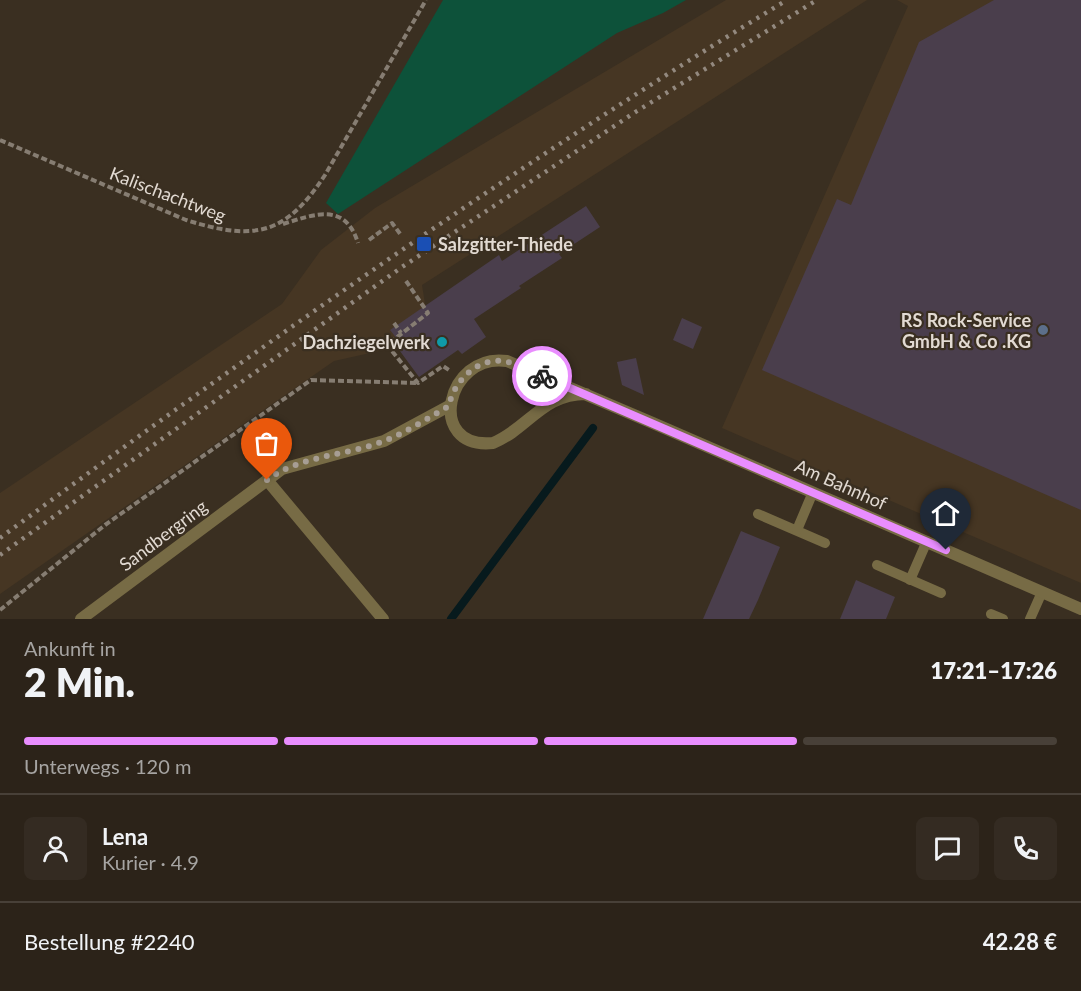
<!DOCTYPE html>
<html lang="de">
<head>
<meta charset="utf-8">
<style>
  :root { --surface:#2c2319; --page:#342b22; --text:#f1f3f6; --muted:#a6a4a2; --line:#484038; --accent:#e98dfe }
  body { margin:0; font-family:Lato,sans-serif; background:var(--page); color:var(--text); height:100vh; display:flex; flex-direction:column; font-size:22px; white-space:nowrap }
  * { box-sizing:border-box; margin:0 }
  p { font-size:20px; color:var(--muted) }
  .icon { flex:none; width:33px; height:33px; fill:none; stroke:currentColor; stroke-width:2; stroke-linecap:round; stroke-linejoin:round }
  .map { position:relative; height:619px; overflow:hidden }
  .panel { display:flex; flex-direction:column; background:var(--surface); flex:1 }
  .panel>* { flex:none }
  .pin { position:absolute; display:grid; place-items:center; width:51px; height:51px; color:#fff; margin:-62px -26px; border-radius:50% 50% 50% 0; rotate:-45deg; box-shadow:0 0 6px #0007 }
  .pin .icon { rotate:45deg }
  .courier { position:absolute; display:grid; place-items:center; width:60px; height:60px; margin:-30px; border:4px solid #e98dfe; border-radius:50%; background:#fff; color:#222; box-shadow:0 2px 8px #0007 }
  .summary em { font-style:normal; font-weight:800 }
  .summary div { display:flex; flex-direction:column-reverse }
  .summary { display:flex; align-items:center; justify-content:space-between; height:102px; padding:0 24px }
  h1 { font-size:39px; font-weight:800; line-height:45px }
  .bar { display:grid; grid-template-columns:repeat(4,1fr); gap:9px 6px; align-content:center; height:72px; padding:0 24px }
  .bar i { height:8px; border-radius:4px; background:var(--line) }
  .bar .current { background:var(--accent) }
  .bar p { grid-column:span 4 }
  .line { display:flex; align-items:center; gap:15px; padding:0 24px; border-top:2px solid var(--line) }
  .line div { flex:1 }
  .round { display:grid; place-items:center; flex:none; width:63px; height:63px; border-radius:9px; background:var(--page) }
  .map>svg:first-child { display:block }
  .built { fill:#463623 }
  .green { fill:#0d523a }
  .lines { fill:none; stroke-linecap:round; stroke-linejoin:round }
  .stream { stroke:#071a1d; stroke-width:8 }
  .building { fill:#4a3e4c }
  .path { stroke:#867d72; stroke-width:4; stroke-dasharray:6 3; stroke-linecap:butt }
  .lane { stroke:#776b45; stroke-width:10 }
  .street { stroke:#776b45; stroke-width:12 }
  .rail { stroke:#93897f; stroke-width:4.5; stroke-dasharray:3 6; stroke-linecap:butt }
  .done { stroke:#a79e94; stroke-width:6; stroke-dasharray:0 10.8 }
  .route { stroke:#e98dfe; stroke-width:8 }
  .transit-dot { fill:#1a4fb4; stroke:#3a2f21; stroke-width:2 }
  .service-dot { fill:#5c6f8a; stroke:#3a2f21; stroke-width:2 }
  .culture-dot { fill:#0f9aa8; stroke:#3a2f21; stroke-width:2 }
  .labels { text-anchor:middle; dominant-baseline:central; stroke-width:4.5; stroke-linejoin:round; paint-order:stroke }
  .street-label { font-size:18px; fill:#e2dad2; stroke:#3a2f21 }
  .poi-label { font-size:18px; font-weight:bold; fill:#e2dad2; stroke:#3a2f21; text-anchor:end }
</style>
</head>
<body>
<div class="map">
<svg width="1081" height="619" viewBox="0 0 1081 619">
  <rect width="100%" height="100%" fill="#3a2f21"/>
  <!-- built -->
  <g class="built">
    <polygon points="726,0 867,0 422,285 425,304 434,317 379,351 334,361 0,594 0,493 282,304 321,250 375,208"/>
    <polygon points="897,0 1081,0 1081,583 722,428 908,6"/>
  </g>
  <!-- green -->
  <polygon class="green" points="443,0 686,0 663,13 617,33 338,214 326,203"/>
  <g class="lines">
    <!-- stream -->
    <polyline class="stream" points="451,619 593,428"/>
  </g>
  <!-- building -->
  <g class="building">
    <polygon points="994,0 1081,0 1081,510 762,370 837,199 851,205 919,42"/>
    <polygon points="586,206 600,227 559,254 562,258 519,286 521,288 474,319 486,337 462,354 458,350 419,377 397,347 401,344 390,330 499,255 502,261"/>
    <polygon points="682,318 702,327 693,349 673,340"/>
    <polygon points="636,358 644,395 622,385 617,362"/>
    <polygon points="741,531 780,547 758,600 749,619 703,619"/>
    <polygon points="856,580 895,597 886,619 840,619"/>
  </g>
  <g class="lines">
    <!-- path -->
    <g class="path">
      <path d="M0 140 186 220C254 241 285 236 325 175L426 0"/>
      <path d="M283 224C315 214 345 202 358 243"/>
      <polyline points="369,240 392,223 401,235"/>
      <polyline points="406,281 428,313 387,345 418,383 443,366 449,370"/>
      <polyline points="394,323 401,333"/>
      <polyline points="0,610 105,525 311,380 418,383"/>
    </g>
    <!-- lane -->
    <g class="lane">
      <polyline points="758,514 825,543"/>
      <polyline points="797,530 813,492"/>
      <polyline points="877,565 941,593"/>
      <polyline points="910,580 927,541"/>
      <polyline points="991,614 1003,619"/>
      <polyline points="1030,619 1042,592"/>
    </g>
    <!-- street -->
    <g class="street">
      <path d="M586 394C542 394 529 428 493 443 425 450 446 352 507 361 699 442 890 525 1081 609"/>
      <polyline points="267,480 383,619"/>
      <polyline points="81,619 282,469 384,441 449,406"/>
    </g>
    <!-- rail -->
    <g class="rail">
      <path d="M0 538C256 349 515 165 787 0"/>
      <polyline points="0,555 402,267 637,111 817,0"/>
    </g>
  </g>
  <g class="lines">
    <!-- done -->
    <path class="done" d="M267 480C301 455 346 456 384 441 407 432 428 418 449 406 453 383 476 358 502 361 515 362 529 371 542 376"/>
    <!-- route -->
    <polyline class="route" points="542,376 946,550"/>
  </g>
  <!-- markers -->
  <rect class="transit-dot" x="416" y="236" width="16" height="16" rx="3"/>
  <circle class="service-dot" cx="1043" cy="330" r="6"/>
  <circle class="culture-dot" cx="442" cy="342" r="6"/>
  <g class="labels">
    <!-- street labels -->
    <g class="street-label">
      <text transform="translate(168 194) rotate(21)">Kalischachtweg</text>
      <text transform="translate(841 484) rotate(24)">Am Bahnhof</text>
      <text transform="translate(163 535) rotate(-37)">Sandbergring</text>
    </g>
    <!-- poi labels -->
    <g class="poi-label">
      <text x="438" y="244" text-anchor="start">Salzgitter-Thiede</text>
      <text x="1031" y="320">RS Rock-Service<tspan x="1031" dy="21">GmbH &amp; Co .KG</tspan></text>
      <text x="430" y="342">Dachziegelwerk</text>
    </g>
  </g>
</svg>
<div class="pin" style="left:267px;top:480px;background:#ea580c"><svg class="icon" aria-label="bag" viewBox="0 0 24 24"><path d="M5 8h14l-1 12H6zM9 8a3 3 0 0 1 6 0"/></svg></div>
<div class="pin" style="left:946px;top:550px;background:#1f2937"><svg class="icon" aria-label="home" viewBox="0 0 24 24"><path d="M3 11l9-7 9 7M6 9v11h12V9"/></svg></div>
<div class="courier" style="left:542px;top:376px"><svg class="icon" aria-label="bike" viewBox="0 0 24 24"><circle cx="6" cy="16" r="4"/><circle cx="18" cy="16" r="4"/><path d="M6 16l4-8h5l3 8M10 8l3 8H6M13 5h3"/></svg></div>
</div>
<section class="panel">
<div class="summary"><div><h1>2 Min.</h1><p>Ankunft in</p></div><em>17:21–17:26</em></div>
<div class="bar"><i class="current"></i><i class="current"></i><i class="current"></i><i></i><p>Unterwegs · 120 m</p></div>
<div class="line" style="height:108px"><a class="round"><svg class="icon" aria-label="person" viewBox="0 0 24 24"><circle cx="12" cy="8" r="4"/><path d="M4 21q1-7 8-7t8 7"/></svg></a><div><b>Lena</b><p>Kurier · 4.9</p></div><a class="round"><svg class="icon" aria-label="chat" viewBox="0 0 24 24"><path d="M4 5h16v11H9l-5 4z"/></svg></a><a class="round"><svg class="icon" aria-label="phone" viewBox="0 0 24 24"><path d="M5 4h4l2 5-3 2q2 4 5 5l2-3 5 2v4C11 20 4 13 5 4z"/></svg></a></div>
<div class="line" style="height:78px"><div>Bestellung #2240</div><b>42.28 €</b></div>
</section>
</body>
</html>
